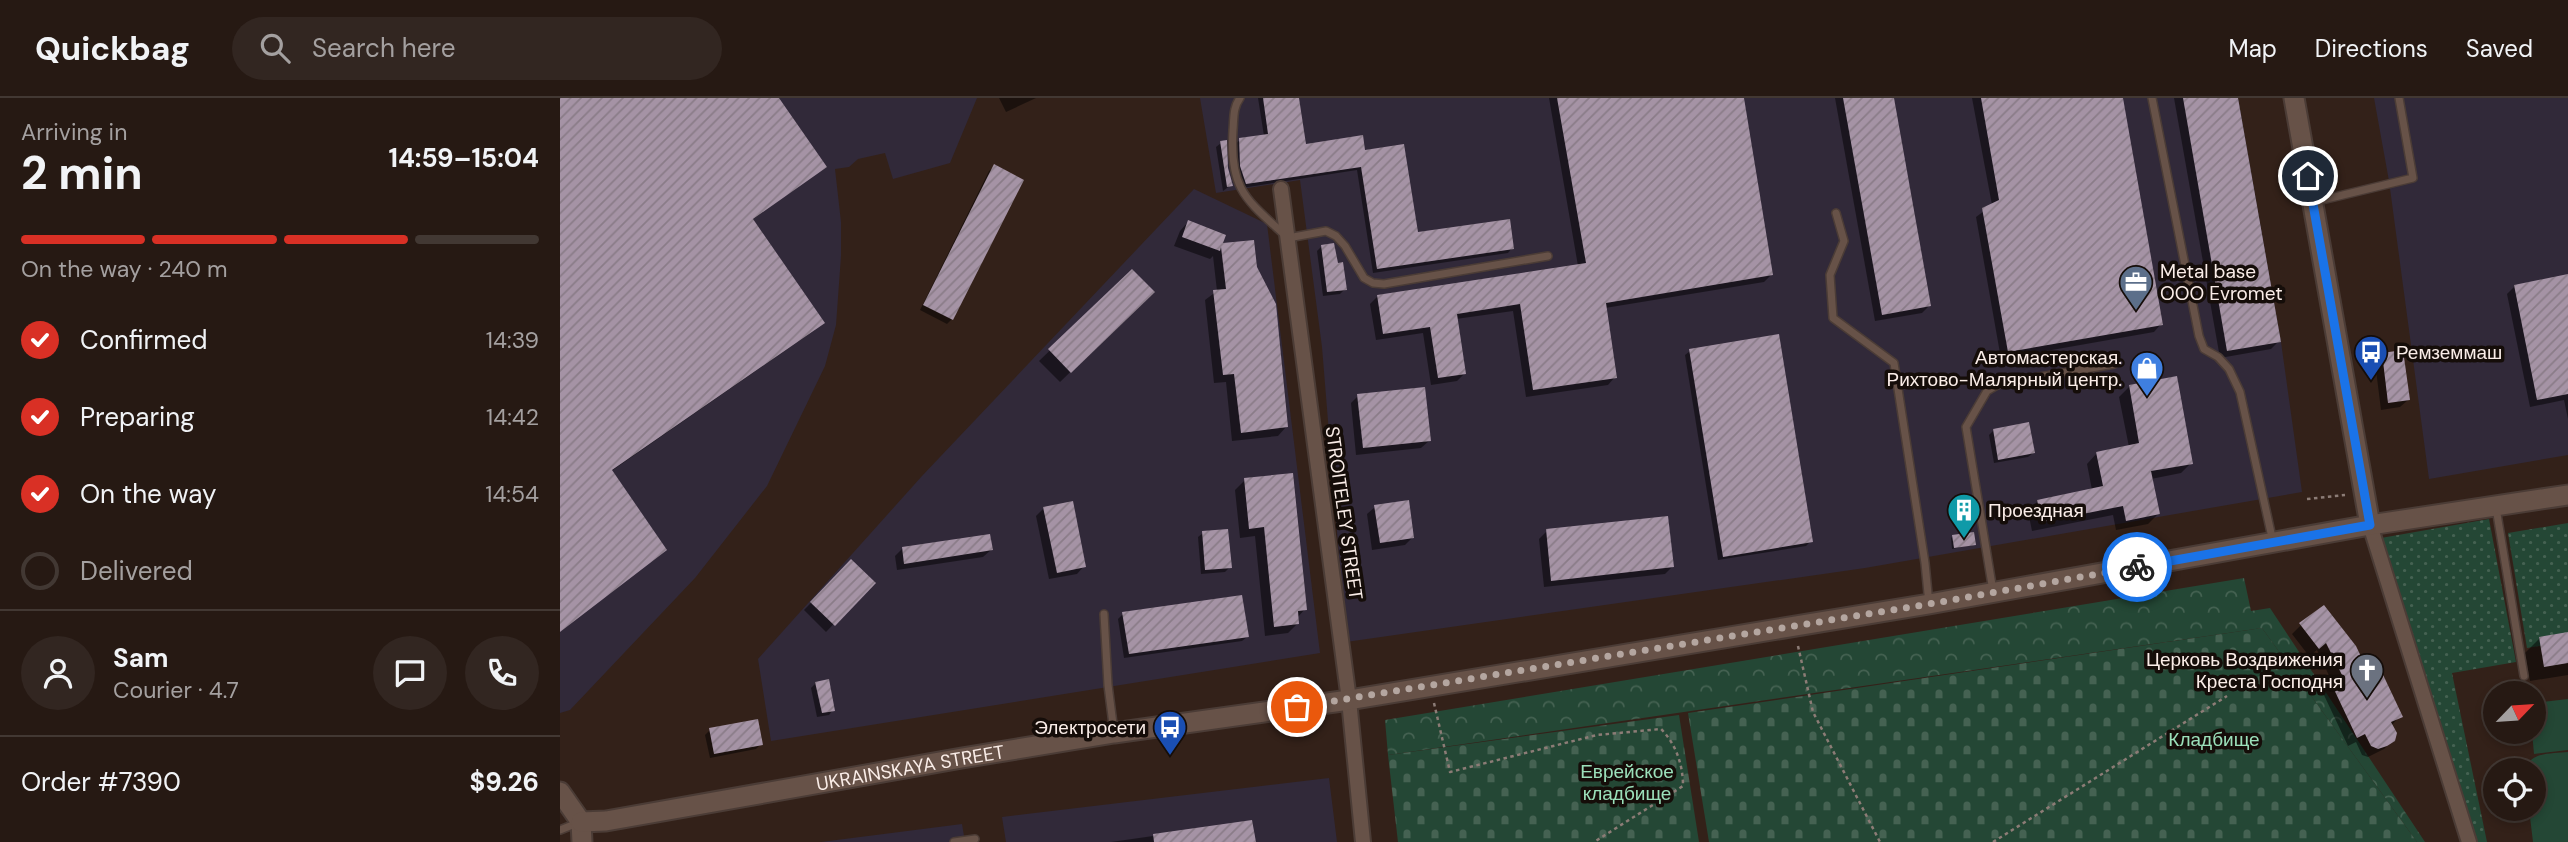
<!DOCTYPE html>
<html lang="en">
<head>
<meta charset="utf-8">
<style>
  :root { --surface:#261913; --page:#322621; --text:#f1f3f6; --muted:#a4a0a0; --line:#423833; --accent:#d93025 }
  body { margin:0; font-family:"DM Sans",sans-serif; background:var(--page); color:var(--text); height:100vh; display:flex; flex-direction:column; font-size:26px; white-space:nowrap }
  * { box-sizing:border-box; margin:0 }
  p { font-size:23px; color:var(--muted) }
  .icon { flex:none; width:38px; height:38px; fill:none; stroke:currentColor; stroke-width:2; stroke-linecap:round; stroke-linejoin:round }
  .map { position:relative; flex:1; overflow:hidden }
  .side { display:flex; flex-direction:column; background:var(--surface); width:560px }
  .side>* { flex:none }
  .needle { width:46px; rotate:65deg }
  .controls { position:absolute; left:1923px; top:583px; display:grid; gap:14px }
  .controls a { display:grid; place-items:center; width:63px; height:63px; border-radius:50%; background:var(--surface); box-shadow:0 4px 10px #0003,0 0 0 2px var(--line); font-size:35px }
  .pin { position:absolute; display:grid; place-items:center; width:60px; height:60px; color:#fff; margin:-30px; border:4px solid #fff; border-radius:50%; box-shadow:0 2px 7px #0007 }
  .courier { position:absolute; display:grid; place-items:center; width:70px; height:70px; margin:-35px; border:5px solid #1a73e8; border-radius:50%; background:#fff; color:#222; box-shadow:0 2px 9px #0007 }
  .head em { font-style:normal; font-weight:700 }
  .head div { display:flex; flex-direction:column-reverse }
  .head { display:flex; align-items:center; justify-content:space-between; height:119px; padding:0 21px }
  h1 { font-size:46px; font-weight:700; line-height:52px }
  .bar { display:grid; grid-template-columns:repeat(4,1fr); gap:10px 7px; align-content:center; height:84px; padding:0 21px }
  .bar i { height:9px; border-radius:5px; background:var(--line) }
  .bar .on { background:var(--accent) }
  .bar p { grid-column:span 4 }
  .line { display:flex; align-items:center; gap:18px; padding:0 21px; border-top:2px solid var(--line) }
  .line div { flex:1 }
  .round { display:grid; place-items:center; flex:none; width:74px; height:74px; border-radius:37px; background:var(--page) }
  ol { padding:0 21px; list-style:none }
  li { display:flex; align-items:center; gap:21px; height:77px }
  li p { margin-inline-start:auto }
  li .icon { padding:7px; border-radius:50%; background:var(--accent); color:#fff; stroke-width:4 }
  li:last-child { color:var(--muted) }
  li i { width:38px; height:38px; border:4px solid var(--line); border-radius:50% }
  header { display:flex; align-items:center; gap:42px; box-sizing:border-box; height:98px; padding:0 35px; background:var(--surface); border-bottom:2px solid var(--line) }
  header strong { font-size:33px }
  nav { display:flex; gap:38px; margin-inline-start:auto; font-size:24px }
  .search { width:490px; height:63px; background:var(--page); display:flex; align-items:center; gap:18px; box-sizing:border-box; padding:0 24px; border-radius:38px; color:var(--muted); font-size:26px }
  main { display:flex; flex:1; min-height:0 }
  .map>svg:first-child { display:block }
  .industrial { fill:#312939 }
  .grass { fill:url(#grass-dots) }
  .forest { fill:url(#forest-crowns) }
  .cemetery { fill:url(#cemetery-stones) }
  .garden { fill:#244735 }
  .shadow { fill:#0007 }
  .building { fill:url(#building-hatch) }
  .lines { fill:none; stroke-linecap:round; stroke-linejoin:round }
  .lane-casing { stroke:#4b3c36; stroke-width:10 }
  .street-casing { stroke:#4b3c36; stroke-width:18 }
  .secondary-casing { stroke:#4b3c36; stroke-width:23 }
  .path { stroke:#8c7c76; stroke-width:2.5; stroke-dasharray:3.5 3.5; stroke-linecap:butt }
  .lane { stroke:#675248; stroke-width:7 }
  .street { stroke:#675248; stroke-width:14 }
  .secondary { stroke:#675248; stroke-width:19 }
  .done { stroke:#b4a6a0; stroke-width:7; stroke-dasharray:0 12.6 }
  .route { stroke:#1a73e8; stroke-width:9 }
  .labels { text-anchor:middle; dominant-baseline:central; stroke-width:7; stroke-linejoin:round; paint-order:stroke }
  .poi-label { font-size:19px; fill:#faede8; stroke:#150d09; text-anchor:start }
  .street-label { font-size:19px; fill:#faede8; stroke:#150d09 }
  .park-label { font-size:19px; fill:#9be0ba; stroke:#150d09 }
</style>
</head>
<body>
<header>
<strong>Quickbag</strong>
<div class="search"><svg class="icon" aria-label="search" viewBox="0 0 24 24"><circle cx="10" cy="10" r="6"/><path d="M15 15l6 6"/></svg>Search here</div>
<nav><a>Map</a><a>Directions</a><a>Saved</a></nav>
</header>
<main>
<section class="side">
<div class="head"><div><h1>2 min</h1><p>Arriving in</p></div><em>14:59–15:04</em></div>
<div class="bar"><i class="on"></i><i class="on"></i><i class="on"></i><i></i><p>On the way · 240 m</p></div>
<ol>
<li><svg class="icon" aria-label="check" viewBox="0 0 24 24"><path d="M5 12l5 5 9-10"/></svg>Confirmed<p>14:39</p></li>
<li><svg class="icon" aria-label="check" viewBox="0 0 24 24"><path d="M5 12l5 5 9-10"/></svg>Preparing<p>14:42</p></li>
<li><svg class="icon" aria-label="check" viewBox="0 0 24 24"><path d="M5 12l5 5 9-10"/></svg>On the way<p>14:54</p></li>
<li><i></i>Delivered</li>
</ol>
<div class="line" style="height:126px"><a class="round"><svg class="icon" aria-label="person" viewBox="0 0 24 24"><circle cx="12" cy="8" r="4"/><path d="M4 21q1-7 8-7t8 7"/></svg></a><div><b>Sam</b><p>Courier · 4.7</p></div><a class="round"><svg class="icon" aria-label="chat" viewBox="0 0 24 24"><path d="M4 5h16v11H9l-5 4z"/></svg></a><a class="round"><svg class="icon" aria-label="phone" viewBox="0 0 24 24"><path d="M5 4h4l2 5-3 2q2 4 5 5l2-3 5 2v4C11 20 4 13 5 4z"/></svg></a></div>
<div class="line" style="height:91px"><div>Order #7390</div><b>$9.26</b></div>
</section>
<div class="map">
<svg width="2008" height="744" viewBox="0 0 2008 744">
  <defs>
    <pattern id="grass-dots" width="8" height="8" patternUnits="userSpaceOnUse" patternTransform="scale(1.75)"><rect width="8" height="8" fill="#244735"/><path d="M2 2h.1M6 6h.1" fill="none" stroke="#456252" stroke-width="1.8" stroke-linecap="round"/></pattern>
    <pattern id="forest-crowns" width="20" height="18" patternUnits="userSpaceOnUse" patternTransform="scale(1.75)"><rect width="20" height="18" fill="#244735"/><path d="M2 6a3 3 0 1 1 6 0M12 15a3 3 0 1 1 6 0" fill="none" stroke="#456252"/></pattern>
    <pattern id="cemetery-stones" width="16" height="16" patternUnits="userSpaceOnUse" patternTransform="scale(1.75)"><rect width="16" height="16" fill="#244735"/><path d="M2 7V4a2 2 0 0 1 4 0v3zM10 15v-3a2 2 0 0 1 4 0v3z" fill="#456252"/></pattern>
    <pattern id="building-hatch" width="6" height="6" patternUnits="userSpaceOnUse" patternTransform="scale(1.75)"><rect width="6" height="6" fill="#a593a5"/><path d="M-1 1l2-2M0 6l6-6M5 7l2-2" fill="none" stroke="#8a7c88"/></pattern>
  </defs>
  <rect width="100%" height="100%" fill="#332119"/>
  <!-- industrial -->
  <g class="industrial">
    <polygon points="0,0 417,0 390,65 333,81 325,55 298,61 289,69 275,71 281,124 281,158 276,227 265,268 207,388 135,480 10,612 0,615"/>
    <polygon points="640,0 1678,0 1721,244 1742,394 1305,470 786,544 762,249 740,82 656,95"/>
    <polygon points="1814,0 2008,0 2008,357 1869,381 1829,83"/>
    <polygon points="634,91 707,126 760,555 211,643 198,561 362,378"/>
    <polygon points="769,680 777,744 446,744 442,719"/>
    <polygon points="402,726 405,744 261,744"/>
  </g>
  <!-- grass -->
  <g class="grass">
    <polygon points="1929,421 1956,564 1892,575 1927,744 1917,744 1821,440"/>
    <polygon points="2008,425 2008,543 1967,550 1948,435"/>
  </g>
  <!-- forest -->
  <polygon class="forest" points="1684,480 1691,513 1710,510 1865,744 1857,744 1702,530 828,657 825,622"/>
  <!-- cemetery -->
  <g class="cemetery">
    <polygon points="1702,530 1857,744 1149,744 1128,615"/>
    <polygon points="1119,617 1139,744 838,744 828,657"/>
  </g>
  <!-- garden -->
  <g class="garden">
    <polygon points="2008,601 2008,652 1974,656 1972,634 1974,634 1974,605"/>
    <path d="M2008 654V744H1973L1969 711 1974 710V672H1965C1970 653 1992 656 2008 654Z"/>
  </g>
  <!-- shadow -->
  <g class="shadow">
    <polygon points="0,0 217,0 265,69 192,122 255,232 50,374 0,534"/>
    <polygon points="439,0 476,0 446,14"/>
    <polygon points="698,0 737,0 745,48 803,54 856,136 952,150 948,155 813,175 797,72 682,90 676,74 675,46 680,42 704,38"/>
    <polygon points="989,0 1182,0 1211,177 1204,184 1045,210 1055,279 1048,287 966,299 953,213 896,221 904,276 897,283 871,287 863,235 816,242 810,206 818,198 1018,168"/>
    <polygon points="1275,0 1333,0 1370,207 1362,215 1315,223"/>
    <polygon points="1412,0 1561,0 1601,226 1594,234 1441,261 1416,119 1432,107"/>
    <polygon points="1614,0 1676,0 1719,243 1711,251 1660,260"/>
    <polygon points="661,45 671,87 663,93 656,49"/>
    <polygon points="434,69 392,221 387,226 360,212 429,73"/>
    <polygon points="628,124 660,147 692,144 726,329 718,338 672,343 666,284 654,285 645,202 657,193 653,158 650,161 614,148 620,133"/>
    <polygon points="762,148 785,191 780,196 763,198 757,153"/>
    <polygon points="572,173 593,194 500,284 479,263"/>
    <polygon points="2008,178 2008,321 2004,302 1970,309 1947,196 1955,188"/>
    <polygon points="1130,253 1251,443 1246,448 1158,462 1125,257"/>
    <polygon points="1823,257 1848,302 1840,309 1821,312 1815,264"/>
    <polygon points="1569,289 1631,365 1621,375 1591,381 1598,416 1588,426 1556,432 1553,417 1472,433 1468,413 1478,403 1532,392 1527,366 1537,355 1569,349 1559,299"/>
    <polygon points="798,298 869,343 861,350 796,357 791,305"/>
    <polygon points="1434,332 1473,355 1468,359 1434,365 1429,337"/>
    <polygon points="685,382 745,511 737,520 738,525 728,535 705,538 695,438 680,440 675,392"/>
    <polygon points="815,409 852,440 845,447 812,452 807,416"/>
    <polygon points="484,410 524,468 517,476 489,481 476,418"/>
    <polygon points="987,433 1112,469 1105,476 984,489 979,441"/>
    <polygon points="643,435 670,469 665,474 641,476 638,439"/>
    <polygon points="1393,438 1414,446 1392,451 1391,440"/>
    <polygon points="343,450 431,452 423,459 337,472 335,458"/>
    <polygon points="291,464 313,485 266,534 244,512"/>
    <polygon points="563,516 687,539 682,543 564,560 558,521"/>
    <polygon points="1741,527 1805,571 1840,618 1831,628 1833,642 1824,651 1808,659 1802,657 1796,644 1788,648 1763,595 1773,586 1757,552 1749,558 1732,536"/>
    <polygon points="2008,536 2008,577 1970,583 1965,555 1980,540"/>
    <polygon points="256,585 273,612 269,617 257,619 251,590"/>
    <polygon points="150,632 201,646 196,651 150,660 145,637"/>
    <polygon points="691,724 694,744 551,744"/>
  </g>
  <!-- building -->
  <g class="building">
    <polygon points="0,0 219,0 267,69 193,121 265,225 52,372 107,452 0,534"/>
    <polygon points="703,0 739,0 746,46 803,37 805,52 844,46 858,134 950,121 954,151 817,171 801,69 686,86 680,68 679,40 708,36"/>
    <polygon points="997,0 1184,0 1213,177 1046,205 1057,280 973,292 960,206 897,216 906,276 878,280 870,229 823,236 817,197 1026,165"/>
    <polygon points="1283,0 1334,0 1371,208 1322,217"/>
    <polygon points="1421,0 1563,0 1603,227 1448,254 1422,110 1439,102"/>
    <polygon points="1623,0 1678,0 1721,244 1667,253"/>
    <polygon points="667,42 668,70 673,88 667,89 660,43"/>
    <polygon points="434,66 464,82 393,222 363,207"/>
    <polygon points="628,122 666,137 663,145 694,142 697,169 716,206 728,329 681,335 674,276 663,277 653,192 666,191 661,149 660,153 622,139"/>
    <polygon points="774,145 778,165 783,164 787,192 767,194 761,147"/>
    <polygon points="572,171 595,194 511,275 488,251"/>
    <polygon points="2008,176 2008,296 1977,302 1954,187"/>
    <polygon points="1219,236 1253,444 1163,459 1129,251"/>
    <polygon points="1843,252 1850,302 1828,305 1822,255"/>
    <polygon points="1617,278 1633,366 1591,373 1600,416 1566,423 1563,408 1482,424 1477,402 1543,388 1536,354 1579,345 1569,287"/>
    <polygon points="865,289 871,343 803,350 797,296"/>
    <polygon points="1469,324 1475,355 1438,362 1433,331"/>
    <polygon points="733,375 747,512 738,513 739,526 714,529 704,429 689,431 684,380"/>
    <polygon points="849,402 854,440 820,445 814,407"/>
    <polygon points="513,403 526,469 497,475 483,409"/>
    <polygon points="1108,418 1114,469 991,483 986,431"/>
    <polygon points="668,431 672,470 645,472 642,433"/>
    <polygon points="1414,434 1416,447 1394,450 1392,437"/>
    <polygon points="430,436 433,452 344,466 342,449"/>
    <polygon points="291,461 316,485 275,528 250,504"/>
    <polygon points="682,497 689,539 569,556 562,514"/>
    <polygon points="1764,507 1796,548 1806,569 1817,564 1843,619 1831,624 1837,635 1835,643 1827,648 1818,651 1811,648 1805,636 1797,640 1771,585 1783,579 1766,545 1759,551 1739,525"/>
    <polygon points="2008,534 2008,565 1984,569 1979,539"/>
    <polygon points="269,581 275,613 262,615 255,584"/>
    <polygon points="198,621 203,647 154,656 149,630"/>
    <polygon points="692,722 696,744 594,744 593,736"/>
  </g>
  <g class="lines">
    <defs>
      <g id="lane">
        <path d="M680 0C673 9 674 20 673 32 669 93 687 102 728 140L766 133 776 138 785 148 804 180 813 185 824 186 988 158"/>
        <polyline points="1592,0 1639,238 1644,251 1658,259 1669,271 1680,294 1713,444"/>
        <polyline points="1754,104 1853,80 1839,0"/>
        <polyline points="1276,115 1284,143 1270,177 1273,220 1334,265 1365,465 1369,506"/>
        <polyline points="1936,410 1964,578"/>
        <polyline points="1433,493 1406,329 1427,293 1439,286 1554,266"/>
        <polyline points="544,516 548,587 554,634"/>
        <polyline points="0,732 20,724"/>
        <polyline points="394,744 415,741"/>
      </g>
      <g id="street">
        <polyline points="721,91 789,602 803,744"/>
        <polyline points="1810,427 1909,744"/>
      </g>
      <g id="secondary">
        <polyline points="1734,0 1810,427"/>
        <polyline points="0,694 21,724 22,744"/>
        <path id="s1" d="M21 724 46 723 402 660 554 635 789 602 1369 506 1810 427 2008 397"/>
      </g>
    </defs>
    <!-- lane casing -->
    <use href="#lane" class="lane-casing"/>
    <!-- street casing -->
    <use href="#street" class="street-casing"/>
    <!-- secondary casing -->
    <use href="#secondary" class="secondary-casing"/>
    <!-- path -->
    <g class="path">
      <polyline points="1747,401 1785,397"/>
      <polyline points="1238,548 1253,614 1320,744"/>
      <path d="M874 605 890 674 1037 637 1101 631C1116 646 1123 667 1123 688L1034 744"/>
      <polyline points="1433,744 1667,598"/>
    </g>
    <!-- lane -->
    <use href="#lane" class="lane"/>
    <!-- street -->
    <use href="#street" class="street"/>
    <!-- secondary -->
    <use href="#secondary" class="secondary"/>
  </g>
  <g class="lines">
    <!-- done -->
    <polyline class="done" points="737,609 1369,506 1577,469"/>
    <!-- route -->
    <polyline class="route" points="1577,469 1810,427 1748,78"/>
  </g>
  <!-- icons -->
  <defs>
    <symbol id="office-pin" viewBox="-11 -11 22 30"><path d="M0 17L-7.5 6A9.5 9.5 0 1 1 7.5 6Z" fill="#5c6f8a" stroke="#150d09"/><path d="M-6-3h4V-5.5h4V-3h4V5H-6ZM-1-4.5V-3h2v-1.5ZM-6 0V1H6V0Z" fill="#fff"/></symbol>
    <symbol id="bus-pin" viewBox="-11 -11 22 30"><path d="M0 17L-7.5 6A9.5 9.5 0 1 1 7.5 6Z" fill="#1a4fb4" stroke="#150d09"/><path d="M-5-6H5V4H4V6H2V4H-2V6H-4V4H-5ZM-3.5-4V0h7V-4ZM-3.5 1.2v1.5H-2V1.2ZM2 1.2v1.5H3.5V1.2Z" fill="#fff"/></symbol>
    <symbol id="shop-pin" viewBox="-11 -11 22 30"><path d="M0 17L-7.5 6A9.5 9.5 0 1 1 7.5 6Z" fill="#3f7fe0" stroke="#150d09"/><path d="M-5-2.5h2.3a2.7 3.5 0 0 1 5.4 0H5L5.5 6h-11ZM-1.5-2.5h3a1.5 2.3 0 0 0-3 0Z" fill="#fff"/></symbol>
    <symbol id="building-pin" viewBox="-11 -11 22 30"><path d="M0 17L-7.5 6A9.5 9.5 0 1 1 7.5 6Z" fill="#0f9aa8" stroke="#150d09"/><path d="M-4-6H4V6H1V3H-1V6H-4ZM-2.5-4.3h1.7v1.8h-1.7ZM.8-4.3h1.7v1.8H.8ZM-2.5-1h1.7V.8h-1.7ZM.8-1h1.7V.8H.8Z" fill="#fff"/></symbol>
    <symbol id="church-pin" viewBox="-11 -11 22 30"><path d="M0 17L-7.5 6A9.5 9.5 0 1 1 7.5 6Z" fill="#6b7280" stroke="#150d09"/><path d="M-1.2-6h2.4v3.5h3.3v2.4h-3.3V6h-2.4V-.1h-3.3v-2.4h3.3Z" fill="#fff"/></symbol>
  </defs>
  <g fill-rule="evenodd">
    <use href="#office-pin" x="1557" y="165" width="38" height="52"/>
    <use href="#bus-pin" x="1792" y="235" width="38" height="52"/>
    <use href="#shop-pin" x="1568" y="251" width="38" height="52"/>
    <use href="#building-pin" x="1385" y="393" width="38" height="52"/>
    <use href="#church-pin" x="1788" y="553" width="38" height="52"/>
    <use href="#bus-pin" x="591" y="610" width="38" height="52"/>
  </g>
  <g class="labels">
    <!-- poi labels -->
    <g class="poi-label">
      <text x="1600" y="173">Metal base<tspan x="1600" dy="22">OOO Evromet</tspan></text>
      <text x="1836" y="254">Ремземмаш</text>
      <text x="1562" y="259" text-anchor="end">Автомастерская.<tspan x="1562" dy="22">Рихтово-Малярный центр.</tspan></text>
      <text x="1428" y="412">Проездная</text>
      <text x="1783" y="561" text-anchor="end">Церковь Воздвижения<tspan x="1783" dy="22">Креста Господня</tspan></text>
      <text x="586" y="629" text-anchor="end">Электросети</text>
    </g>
    <!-- street labels -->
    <g class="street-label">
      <text transform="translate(784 415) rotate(82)">STROITELEY STREET</text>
      <text stroke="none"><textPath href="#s1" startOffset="334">UKRAINSKAYA STREET</textPath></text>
    </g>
    <!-- park labels -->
    <g class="park-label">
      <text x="1654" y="641">Кладбище</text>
      <text x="1067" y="673">Еврейское<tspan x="1067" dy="22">кладбище</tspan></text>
    </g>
  </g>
</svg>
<div class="controls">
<a><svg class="needle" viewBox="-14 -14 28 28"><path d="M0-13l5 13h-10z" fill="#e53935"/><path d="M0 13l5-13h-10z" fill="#a4a0a0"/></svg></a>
<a><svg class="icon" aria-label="locate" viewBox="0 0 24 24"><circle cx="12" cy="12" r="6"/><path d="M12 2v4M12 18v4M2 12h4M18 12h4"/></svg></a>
</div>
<div class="pin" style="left:737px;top:609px;background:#ea580c"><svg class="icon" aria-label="bag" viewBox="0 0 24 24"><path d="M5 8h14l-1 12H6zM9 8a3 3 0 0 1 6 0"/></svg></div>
<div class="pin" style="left:1748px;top:78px;background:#1f2937"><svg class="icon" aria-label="home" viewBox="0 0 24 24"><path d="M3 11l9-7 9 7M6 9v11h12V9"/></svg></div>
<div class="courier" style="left:1577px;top:469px"><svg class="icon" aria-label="bike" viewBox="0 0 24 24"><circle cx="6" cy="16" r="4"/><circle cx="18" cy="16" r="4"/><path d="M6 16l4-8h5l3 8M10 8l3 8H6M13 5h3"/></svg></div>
</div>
</main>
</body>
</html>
